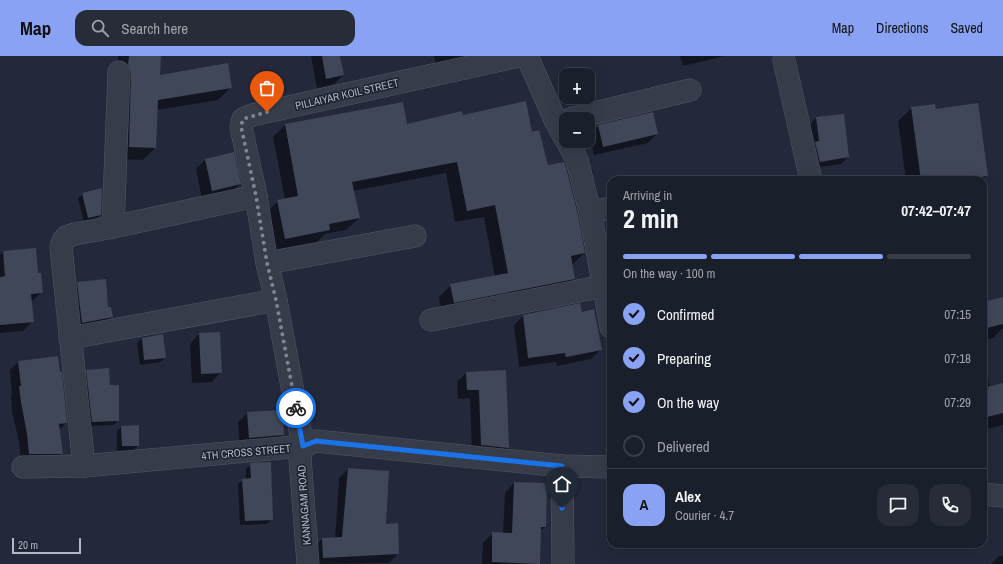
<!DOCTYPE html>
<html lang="en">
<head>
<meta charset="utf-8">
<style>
  :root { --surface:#1a1f2c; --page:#272c38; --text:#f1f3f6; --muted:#9fa2a9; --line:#383d48; --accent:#8aa2f3 }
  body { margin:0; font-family:"Archivo Narrow",sans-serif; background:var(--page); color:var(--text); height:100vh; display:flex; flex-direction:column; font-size:15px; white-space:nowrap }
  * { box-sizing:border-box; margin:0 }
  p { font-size:13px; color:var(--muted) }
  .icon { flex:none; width:22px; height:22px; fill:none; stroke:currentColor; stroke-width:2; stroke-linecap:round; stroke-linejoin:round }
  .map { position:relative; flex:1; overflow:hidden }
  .drawer { position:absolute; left:607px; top:120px; width:380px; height:372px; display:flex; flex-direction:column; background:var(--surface); border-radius:12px; box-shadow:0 4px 16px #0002,0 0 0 1px var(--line) }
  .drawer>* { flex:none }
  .tools { position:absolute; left:559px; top:12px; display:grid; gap:8px }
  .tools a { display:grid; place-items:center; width:36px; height:36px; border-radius:8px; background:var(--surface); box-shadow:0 4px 16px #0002,0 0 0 1px var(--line); font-size:20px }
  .scale { position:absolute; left:12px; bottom:10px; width:69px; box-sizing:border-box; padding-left:4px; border:2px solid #b2b7c6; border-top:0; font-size:11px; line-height:14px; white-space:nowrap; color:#b2b7c6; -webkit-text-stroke:3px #1c212f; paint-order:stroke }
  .pin { position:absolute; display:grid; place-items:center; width:34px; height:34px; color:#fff; margin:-41px -17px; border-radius:50% 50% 50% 0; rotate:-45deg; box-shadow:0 0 4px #0007 }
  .pin .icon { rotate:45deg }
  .courier { position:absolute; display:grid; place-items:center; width:40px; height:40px; margin:-20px; border:3px solid #1a73e8; border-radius:50%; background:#fff; color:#222; box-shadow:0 1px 5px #0007 }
  .headline em { font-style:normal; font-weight:700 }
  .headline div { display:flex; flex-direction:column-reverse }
  .headline { display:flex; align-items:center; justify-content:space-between; height:68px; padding:0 16px }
  h1 { font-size:26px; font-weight:700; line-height:30px }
  .bar { display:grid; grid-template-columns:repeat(4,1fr); gap:6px 4px; align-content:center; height:48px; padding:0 16px }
  .bar i { height:5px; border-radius:3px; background:var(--line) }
  .bar .selected { background:var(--accent) }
  .bar p { grid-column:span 4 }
  .line { display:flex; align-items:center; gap:10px; padding:0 16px; border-top:1px solid var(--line) }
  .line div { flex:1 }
  .round { display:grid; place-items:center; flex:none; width:42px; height:42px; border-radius:12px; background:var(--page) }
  ol { padding:0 16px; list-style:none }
  li { display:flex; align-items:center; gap:12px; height:44px }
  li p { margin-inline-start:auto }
  li .icon { padding:4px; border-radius:50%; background:var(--accent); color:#111; stroke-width:4 }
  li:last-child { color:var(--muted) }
  li i { width:22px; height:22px; border:2px solid var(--line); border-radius:50% }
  header { display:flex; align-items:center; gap:24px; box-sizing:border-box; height:56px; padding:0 20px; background:var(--accent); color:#111 }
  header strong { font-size:19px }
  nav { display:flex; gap:22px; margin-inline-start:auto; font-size:14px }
  .search { width:280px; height:36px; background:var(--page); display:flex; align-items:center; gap:10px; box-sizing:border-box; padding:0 14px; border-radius:12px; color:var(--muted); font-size:15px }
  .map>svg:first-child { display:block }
  .shadow { fill:#0007 }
  .building { fill:#3f4759 }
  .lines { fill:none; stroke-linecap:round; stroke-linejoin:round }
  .minor-casing { stroke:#525765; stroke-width:23 }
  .tertiary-casing { stroke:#525765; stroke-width:23 }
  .minor { stroke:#373c4a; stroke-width:22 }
  .tertiary { stroke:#373c4a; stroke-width:22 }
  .done { stroke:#808595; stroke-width:4; stroke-dasharray:0 7.2 }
  .route { stroke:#1a73e8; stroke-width:5 }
  .labels { text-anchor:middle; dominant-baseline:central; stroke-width:3; stroke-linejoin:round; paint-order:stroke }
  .street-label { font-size:11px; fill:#b2b7c6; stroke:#1c212f }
</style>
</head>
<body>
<header>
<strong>Map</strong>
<div class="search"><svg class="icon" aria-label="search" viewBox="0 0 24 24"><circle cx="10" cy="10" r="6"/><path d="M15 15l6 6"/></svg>Search here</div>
<nav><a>Map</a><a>Directions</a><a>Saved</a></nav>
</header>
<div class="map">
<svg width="1003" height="508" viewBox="0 0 1003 508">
  <rect width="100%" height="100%" fill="#23293a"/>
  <!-- shadow -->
  <g class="shadow">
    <polygon points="118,0 160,0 159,20 231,31 218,44 157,54 155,92 143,104 117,103"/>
    <polygon points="311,0 339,0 343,19 334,28 317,32"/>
    <polygon points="434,0 495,0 437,15"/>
    <polygon points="680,0 725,0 683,10"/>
    <polygon points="912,52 935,54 987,120 982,124 906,124 898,65"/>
    <polygon points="843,59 848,101 841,108 813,112 809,70 816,62"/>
    <polygon points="462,61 532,77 584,197 572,209 574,223 562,235 442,258 439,241 451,229 495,221 484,161 455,166 446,117 353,135 359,162 346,174 325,178 317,186 273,194 266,157 278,145 285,143 273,81 285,69 406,69"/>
    <polygon points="599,70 657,78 648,87 594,99 589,79"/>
    <polygon points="233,98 240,128 230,137 202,143 196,113 205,104"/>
    <polygon points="83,138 100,159 95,164 84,166 78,142"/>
    <polygon points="3,196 37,218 42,236 31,246 33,265 23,275 0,277 0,199"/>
    <polygon points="78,227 112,261 104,268 75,274 70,235"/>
    <polygon points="1003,242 1003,272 993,282 983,285 983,247"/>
    <polygon points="581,257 601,293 591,303 557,310 556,306 519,311 514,269 523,260"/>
    <polygon points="199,278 221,316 212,326 192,327 190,288"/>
    <polygon points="142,282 165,302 160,306 140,309 137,287"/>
    <polygon points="57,301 66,367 59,374 62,397 53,406 21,406 19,386 12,355 11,339 12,338 10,314 18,306"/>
    <polygon points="983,303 990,331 1003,328 1003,369 983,374"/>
    <polygon points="87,315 110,330 118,364 114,369 88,370 82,319"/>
    <polygon points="505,315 508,392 499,401 472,398 470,342 458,343 457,326 466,317"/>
    <polygon points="248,357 283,379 274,388 240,391 238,366"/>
    <polygon points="121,371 138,390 134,394 117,395 117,375"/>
    <polygon points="251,408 272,463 267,468 240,469 238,428 243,424 246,423 246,413"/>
    <polygon points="348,413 385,469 397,468 398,498 389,507 314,508 314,492 322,483 335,483 339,422"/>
    <polygon points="514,427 546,428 545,471 539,476 539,508 482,508 483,487 493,477 503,478 505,437"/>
    <polygon points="999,500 1003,500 1003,508 991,508"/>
  </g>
  <!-- building -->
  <g class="building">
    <polygon points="129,0 161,0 160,19 228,7 232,32 158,44 156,92 129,91 131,16 128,8"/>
    <polygon points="322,0 340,0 344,19 326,23"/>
    <polygon points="526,45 532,76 539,74 548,109 564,106 565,108 578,159 585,197 571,200 575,223 454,247 450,228 508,217 495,149 467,155 457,106 352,126 360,162 329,168 330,174 285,183 277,144 298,140 285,68 403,46 407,68 462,55 463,59"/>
    <polygon points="978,47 988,120 959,124 921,124 911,51 935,48 936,53"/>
    <polygon points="653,56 658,78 603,91 598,69"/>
    <polygon points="844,58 849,101 820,106 815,86 819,85 816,61"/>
    <polygon points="234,96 241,128 212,135 205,103"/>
    <polygon points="102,132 101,159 88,162 82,137"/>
    <polygon points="36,192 38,217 41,217 43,237 31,238 34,266 0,269 0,221 5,220 3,195"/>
    <polygon points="106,223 108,251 111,251 113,261 82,267 77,226"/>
    <polygon points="1003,241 1003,268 983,273 983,246"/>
    <polygon points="580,247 582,256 594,253 602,294 566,301 565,297 528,302 523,259"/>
    <polygon points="220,276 222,317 201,318 199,277"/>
    <polygon points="163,278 166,302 144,304 142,282"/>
    <polygon points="58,300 60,316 62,316 67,367 59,368 63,398 29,398 27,378 21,346 19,330 21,330 18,305"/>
    <polygon points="109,312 110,329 119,329 119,365 92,366 86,314"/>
    <polygon points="506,314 509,392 481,389 479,334 467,334 466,316"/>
    <polygon points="1003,327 1003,357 983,362 983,332"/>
    <polygon points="283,354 284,379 249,382 247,356"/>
    <polygon points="139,369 139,390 122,390 121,370"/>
    <polygon points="271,406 273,464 245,465 242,423 251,422 250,407"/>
    <polygon points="348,412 389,415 386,468 398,467 399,498 323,502 322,482 342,481"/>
    <polygon points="514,426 547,427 546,471 541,471 540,508 492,506 492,476 512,477"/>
  </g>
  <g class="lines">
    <defs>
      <g id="minor">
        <polyline points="527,0 556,66 566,84"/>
        <polyline points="784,4 811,124"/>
        <polyline points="570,63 690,34"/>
        <polyline points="567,85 577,104 590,156 611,271"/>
        <polyline points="590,156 611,152"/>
        <polyline points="113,171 119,16"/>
        <polyline points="267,207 415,180"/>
        <polyline points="431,264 604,230"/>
        <polyline points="70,282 276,244"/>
        <polyline points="84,410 61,191 63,185 66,181 75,178 113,171 256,140"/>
        <polyline points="562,410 563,508"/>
        <polyline points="23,411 84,410 303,390 276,244 267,207 256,140 241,71 243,63 252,59 519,0"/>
      </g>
      <g id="tertiary">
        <polyline points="983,438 1003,440"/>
        <polyline points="308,508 300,402 303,390 316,385 562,410 611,411"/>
      </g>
    </defs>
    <!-- minor casing -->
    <use href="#minor" class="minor-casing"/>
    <!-- tertiary casing -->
    <use href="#tertiary" class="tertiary-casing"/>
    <!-- minor -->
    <use href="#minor" class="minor"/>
    <!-- tertiary -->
    <use href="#tertiary" class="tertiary"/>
  </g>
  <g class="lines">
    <!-- done -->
    <polyline class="done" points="267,56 243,63 241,70 256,140 267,207 276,244 296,352"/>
    <!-- route -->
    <polyline class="route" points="296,352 303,390 316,385 562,410 562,452"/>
  </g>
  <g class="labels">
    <!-- street labels -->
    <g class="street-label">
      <text transform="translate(347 38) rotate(-13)">PILLAIYAR KOIL STREET</text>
      <text transform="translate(246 396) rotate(-5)">4TH CROSS STREET</text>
      <text transform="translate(304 449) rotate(-94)">KANNAGAM ROAD</text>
    </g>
  </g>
</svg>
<div class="tools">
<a>+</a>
<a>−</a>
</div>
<div class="scale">20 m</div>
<div class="pin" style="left:267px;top:56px;background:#ea580c"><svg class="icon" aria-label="bag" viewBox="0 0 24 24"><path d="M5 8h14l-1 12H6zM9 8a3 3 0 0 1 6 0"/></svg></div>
<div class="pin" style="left:562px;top:452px;background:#1f2937"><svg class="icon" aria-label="home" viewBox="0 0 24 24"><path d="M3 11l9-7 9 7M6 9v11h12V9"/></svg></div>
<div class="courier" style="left:296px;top:352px"><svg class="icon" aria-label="bike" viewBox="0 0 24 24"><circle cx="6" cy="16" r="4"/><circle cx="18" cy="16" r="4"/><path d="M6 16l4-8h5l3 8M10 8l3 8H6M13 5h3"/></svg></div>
<section class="drawer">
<div class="headline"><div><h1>2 min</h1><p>Arriving in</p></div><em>07:42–07:47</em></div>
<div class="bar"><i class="selected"></i><i class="selected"></i><i class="selected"></i><i></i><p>On the way · 100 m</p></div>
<ol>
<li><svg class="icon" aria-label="check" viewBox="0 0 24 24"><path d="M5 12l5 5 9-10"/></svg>Confirmed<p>07:15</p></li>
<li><svg class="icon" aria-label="check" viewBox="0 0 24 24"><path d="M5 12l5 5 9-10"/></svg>Preparing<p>07:18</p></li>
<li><svg class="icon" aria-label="check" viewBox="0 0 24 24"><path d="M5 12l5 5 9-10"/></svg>On the way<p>07:29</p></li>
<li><i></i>Delivered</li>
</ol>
<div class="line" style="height:72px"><b class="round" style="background:var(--accent);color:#111">A</b><div><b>Alex</b><p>Courier · 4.7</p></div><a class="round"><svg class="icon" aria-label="chat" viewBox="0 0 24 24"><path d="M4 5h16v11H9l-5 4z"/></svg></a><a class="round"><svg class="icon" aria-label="phone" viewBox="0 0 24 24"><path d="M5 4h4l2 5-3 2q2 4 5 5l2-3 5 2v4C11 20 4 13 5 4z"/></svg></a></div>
</section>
</div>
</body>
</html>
